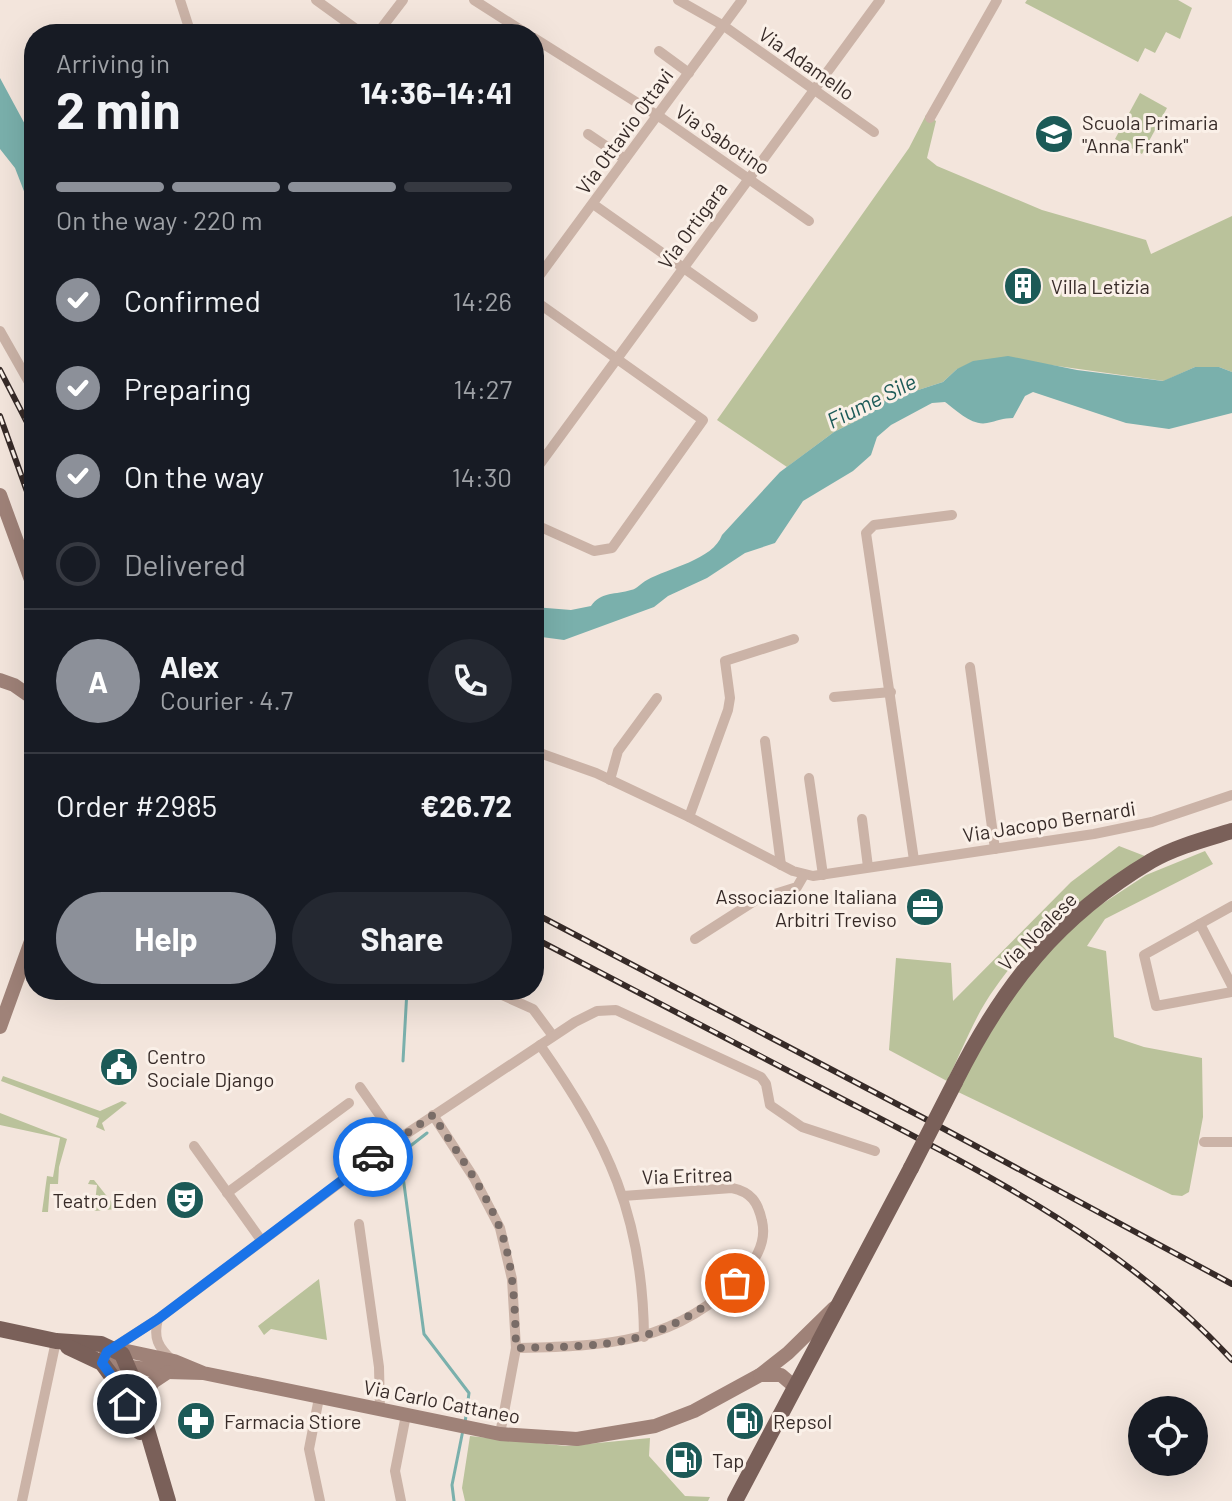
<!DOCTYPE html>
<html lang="en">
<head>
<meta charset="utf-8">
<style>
  :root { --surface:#171b24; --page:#242831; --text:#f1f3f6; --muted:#9ea1a6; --line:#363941; --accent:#8c9099 }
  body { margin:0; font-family:Barlow,sans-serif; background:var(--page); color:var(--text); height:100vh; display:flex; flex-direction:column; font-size:30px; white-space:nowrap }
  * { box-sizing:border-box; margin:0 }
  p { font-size:26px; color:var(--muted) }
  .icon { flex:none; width:44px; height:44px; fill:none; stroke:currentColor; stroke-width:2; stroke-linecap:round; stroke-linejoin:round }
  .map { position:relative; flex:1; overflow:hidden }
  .drawer { position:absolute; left:24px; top:24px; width:520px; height:976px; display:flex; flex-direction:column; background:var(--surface); border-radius:32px; box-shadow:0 8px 32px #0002 }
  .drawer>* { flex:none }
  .fabs { position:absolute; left:1128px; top:1396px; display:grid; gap:16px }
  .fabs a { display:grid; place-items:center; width:80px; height:80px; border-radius:50%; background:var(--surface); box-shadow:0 8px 32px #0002; font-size:40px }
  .pin { position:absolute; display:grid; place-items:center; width:68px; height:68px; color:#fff; margin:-34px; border:4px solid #fff; border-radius:50%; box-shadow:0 2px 8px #0007 }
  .courier { position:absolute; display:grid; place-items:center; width:80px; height:80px; margin:-40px; border:6px solid #1a73e8; border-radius:50%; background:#fff; color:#222; box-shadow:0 2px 10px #0007 }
  .headline em { font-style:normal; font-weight:700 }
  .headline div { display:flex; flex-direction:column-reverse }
  .headline { display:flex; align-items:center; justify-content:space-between; height:136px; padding:0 32px }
  h1 { font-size:52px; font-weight:700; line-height:60px }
  .bar { display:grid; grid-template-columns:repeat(4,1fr); gap:12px 8px; align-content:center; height:96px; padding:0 32px }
  .bar i { height:10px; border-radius:6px; background:var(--line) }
  .bar .selected { background:var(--accent) }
  .bar p { grid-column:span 4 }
  .line { display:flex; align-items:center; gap:20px; padding:0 32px; border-top:2px solid var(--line) }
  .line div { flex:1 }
  .round { display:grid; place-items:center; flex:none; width:84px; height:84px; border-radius:42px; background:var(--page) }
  ol { padding:0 32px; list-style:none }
  li { display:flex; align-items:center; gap:24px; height:88px }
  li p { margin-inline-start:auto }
  li .icon { padding:8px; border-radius:50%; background:var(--accent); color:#fff; stroke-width:4 }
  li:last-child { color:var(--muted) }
  li i { width:44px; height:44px; border:4px solid var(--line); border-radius:50% }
  .cta { display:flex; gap:16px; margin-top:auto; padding:16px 32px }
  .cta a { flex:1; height:92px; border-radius:48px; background:var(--accent); color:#fff; font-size:32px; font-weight:700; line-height:92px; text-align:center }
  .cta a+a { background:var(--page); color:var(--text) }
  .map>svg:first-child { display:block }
  .green { fill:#bac29b }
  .water { fill:#7ab0ac }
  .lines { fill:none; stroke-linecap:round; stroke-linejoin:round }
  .stream { stroke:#7ab0ac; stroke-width:3 }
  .street { stroke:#cbb3a7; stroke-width:10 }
  .secondary { stroke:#9f8278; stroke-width:14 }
  .primary { stroke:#7a6059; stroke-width:16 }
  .rail-casing { stroke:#372b28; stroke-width:6 }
  .rail { stroke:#faf0e8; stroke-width:3; stroke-dasharray:9; stroke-linecap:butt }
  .primary-bridge { stroke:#7a6059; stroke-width:16 }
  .done { stroke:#796c67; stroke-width:8; stroke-dasharray:0 14.4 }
  .route { stroke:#1a73e8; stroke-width:10 }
  .labels { text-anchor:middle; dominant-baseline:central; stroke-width:6; stroke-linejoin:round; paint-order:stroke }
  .street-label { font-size:20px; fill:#372b28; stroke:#faf0e8 }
  .poi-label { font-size:20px; fill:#372b28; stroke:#faf0e8; text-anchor:start }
  .water-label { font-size:22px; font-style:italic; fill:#1c5a57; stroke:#faf0e8 }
</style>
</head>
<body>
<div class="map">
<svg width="1232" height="1501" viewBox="0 0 1232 1501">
  <rect width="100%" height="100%" fill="#f3e5dc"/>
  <!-- green -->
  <g class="green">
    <polygon points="1027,0 1178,0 1192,8 1180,39 1166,32 1155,53 1145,48 1138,62 1025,3"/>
    <polygon points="1140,93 1167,108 1142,154 1115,139"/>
    <polygon points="926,115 936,121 927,158 937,166 1042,210 1146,240 1151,254 1232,216 1232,372 1219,367 1195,367 1164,381 1043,364 957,369 943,382 875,404 862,418 834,432 787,467 717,420 909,148"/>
    <path d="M1119 846 1150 858C1090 893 1035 930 995 988 975 1015 962 1051 947 1081L889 1050 896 958 951 963 953 1001 1071 882Z"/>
    <polygon points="1205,851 1213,864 1105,919 1087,946 1106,951 1114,1037 1144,1047 1202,1058 1203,1117 1189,1192 1182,1196 1172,1195 956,1091 1019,985 1061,936 1102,904 1146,875"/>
    <polygon points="3,1076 100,1111 122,1101 127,1103 102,1123 105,1131 96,1127 99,1118 1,1081"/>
    <polygon points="0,1113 67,1139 59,1167 58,1184 50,1184 48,1212 42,1212 47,1176 53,1177 60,1138 0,1125"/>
    <polygon points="90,1180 94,1180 117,1209 94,1211 97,1185 88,1184"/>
    <polygon points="319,1279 327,1340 271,1329 264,1335 258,1326"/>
    <polygon points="470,1436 566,1446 650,1438 649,1456 685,1496 710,1497 708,1501 465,1501 462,1488"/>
  </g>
  <!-- water -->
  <g class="water">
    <polygon points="0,78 34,141 34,206 27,199 15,168 0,149"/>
    <path d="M1008 356 1077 370 1163 381 1195 367H1219L1232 372V413L1169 429 1126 423 1033 392 1025 396 1013 418C1003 418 997 421 987 423 972 426 957 411 945 402L932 403 891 425 877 437 871 455 853 471 803 501 775 543 745 553 707 578 668 596 654 607 564 640 534 636V607L571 610 591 606C601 591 616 595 631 590 637 589 641 583 647 580 668 568 713 560 722 535L780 472 834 432 862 418 875 404 943 382 957 369 973 361Z"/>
  </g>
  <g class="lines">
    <!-- stream -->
    <g class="stream">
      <polyline points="403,1061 407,990"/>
      <polyline points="427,1133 400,1154 424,1334 469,1393 465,1423"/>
      <polyline points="454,1501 452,1485 463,1430"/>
    </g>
    <!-- street -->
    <g class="street">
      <polyline points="180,0 191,34"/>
      <polyline points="316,0 363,34"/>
      <polyline points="474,0 527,34"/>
      <polyline points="678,0 724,26 874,132"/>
      <polyline points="377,34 403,0"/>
      <polyline points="534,38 663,119 809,221"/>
      <polyline points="659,51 689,73"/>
      <polyline points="930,118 997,0"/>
      <polyline points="588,134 625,159"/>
      <polyline points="593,204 753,317"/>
      <polyline points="534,283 742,0"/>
      <polyline points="534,300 703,420 612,548 594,551 534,524"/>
      <polyline points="0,331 34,391"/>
      <polyline points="534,472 880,0"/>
      <polyline points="970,667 995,849"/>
      <polyline points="834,697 891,692"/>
      <polyline points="765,741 781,865"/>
      <polyline points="534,751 596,773 689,817 793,871 813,876 1094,834 1152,822 1232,795"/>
      <polyline points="809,778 823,875"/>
      <polyline points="610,780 618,751 657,698"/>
      <polyline points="689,817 728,710 730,698 725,661 794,639"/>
      <polyline points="862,819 868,867"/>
      <polyline points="914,860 866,533 874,525 952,515"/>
      <polyline points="1232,906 1144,955 1156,1006 1232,992"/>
      <polyline points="1200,924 1232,986"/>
      <polyline points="695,939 756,900 797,887 804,875"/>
      <polyline points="491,990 533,1009 553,1036"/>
      <path d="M540 1045C608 1142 643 1216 644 1337"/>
      <polyline points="360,1087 397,1140"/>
      <polyline points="433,1115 474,1178 500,1228 512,1279 516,1348 500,1434"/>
      <polyline points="1204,1142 1232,1142"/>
      <polyline points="194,1146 261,1240"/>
      <polyline points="227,1193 349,1103"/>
      <polyline points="359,1224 379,1367 380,1410"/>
      <path d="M158 1319C153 1338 158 1347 172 1360"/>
      <polyline points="113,1348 158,1319 397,1140 575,1022 597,1011 616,1010 761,1077 766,1084 770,1105 802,1127 875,1151"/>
      <path d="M516 1348C604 1346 677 1345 742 1275 756 1260 767 1242 762 1221 758 1202 751 1192 732 1188L623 1196"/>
      <polyline points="319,1398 309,1449 320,1501"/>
      <polyline points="22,1501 56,1341"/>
      <polyline points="401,1501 395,1471 406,1415"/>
    </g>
    <!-- secondary -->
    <g class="secondary">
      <polyline points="0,495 34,588"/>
      <polyline points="0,680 14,685 34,699"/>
      <polyline points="0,1027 34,933"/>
      <polyline points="203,1373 174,1361 113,1348 107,1352 102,1363 168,1372 203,1373 500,1434 577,1439 655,1426 694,1411 760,1375 788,1353 834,1308"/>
      <polyline points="760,1375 781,1375 795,1387"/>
      <polyline points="140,1404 153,1382 168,1372"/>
    </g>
    <!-- primary -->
    <g class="primary">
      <path d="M955 1082C1003 986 1057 917 1151 861 1175 847 1206 839 1232 831"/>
      <polyline points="0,1329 56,1341 101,1344 122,1354 131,1375 168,1501"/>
      <polyline points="68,1347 102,1363 116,1382 140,1432"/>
      <polyline points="735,1501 911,1168"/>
    </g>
    <defs>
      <g id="rail">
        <polyline points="0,370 34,436"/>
        <polyline points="0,416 34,511"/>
        <polyline points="534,913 933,1123 1232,1284"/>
        <path d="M534 938C640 993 746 1048 852 1104 989 1175 1126 1245 1232 1360"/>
      </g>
    </defs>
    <!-- rail casing -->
    <use href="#rail" class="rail-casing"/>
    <!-- rail -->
    <use href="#rail" class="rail"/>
    <!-- primary-bridge -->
    <polyline class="primary-bridge" points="911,1168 955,1082"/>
  </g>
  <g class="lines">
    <!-- done -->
    <path class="done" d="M373 1157 433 1115C456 1151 483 1187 499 1226 514 1263 515 1308 516 1348 612 1346 658 1347 735 1283"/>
    <!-- route -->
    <polyline class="route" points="127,1404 116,1382 102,1363 107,1352 158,1319 373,1157"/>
  </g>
  <!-- icons -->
  <defs>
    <symbol id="school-disc" viewBox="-11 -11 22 22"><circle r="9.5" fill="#1c5a57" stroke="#faf0e8"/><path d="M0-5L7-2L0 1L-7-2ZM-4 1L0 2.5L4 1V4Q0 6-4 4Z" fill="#fff"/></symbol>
    <symbol id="building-disc" viewBox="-11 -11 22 22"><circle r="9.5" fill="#1c5a57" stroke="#faf0e8"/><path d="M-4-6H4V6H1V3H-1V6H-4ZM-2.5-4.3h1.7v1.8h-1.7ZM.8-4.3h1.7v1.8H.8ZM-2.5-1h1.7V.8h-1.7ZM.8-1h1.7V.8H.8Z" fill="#fff"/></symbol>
    <symbol id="office-disc" viewBox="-11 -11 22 22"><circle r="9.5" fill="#1c5a57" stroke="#faf0e8"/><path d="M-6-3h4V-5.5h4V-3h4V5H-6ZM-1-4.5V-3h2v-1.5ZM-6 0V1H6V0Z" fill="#fff"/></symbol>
    <symbol id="civic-disc" viewBox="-11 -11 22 22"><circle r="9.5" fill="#1c5a57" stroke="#faf0e8"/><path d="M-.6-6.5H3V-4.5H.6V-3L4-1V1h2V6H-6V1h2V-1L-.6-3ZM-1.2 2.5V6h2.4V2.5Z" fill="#fff"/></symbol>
    <symbol id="theatre-disc" viewBox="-11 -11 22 22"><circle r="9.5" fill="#1c5a57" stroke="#faf0e8"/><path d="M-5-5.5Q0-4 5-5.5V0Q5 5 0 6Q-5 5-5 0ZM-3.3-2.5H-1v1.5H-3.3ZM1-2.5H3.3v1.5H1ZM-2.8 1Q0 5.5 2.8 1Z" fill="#fff"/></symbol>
    <symbol id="pharmacy-disc" viewBox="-11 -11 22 22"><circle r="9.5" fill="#1c5a57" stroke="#faf0e8"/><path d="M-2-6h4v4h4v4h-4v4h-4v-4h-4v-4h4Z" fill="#fff"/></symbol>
    <symbol id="fuel-disc" viewBox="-11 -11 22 22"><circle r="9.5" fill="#1c5a57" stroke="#faf0e8"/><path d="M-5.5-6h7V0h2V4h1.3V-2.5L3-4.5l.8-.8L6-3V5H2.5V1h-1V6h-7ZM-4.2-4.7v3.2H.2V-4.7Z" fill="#fff"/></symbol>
  </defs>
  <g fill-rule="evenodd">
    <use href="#school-disc" x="1032" y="112" width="44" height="44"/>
    <use href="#building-disc" x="1001" y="264" width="44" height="44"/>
    <use href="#office-disc" x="903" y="885" width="44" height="44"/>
    <use href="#civic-disc" x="97" y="1045" width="44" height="44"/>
    <use href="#theatre-disc" x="163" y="1178" width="44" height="44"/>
    <use href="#pharmacy-disc" x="174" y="1399" width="44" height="44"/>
    <use href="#fuel-disc" x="723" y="1399" width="44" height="44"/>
    <use href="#fuel-disc" x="662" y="1438" width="44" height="44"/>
  </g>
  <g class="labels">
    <!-- street labels -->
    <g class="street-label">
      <text transform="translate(807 63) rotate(35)">Via Adamello</text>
      <text transform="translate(624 131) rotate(-54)">Via Ottavio Ottavi</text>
      <text transform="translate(723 139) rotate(34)">Via Sabotino</text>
      <text transform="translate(692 225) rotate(-54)">Via Ortigara</text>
      <text transform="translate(1049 821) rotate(-9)">Via Jacopo Bernardi</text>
      <text transform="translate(1037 931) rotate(-45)">Via Noalese</text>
      <text transform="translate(687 1175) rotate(-2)">Via Eritrea</text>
      <text transform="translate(442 1401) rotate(11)">Via Carlo Cattaneo</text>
    </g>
    <!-- poi labels -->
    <g class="poi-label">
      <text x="1082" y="122">Scuola Primaria<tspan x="1082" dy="23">"Anna Frank"</tspan></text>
      <text x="1051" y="286">Villa Letizia</text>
      <text x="897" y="896" text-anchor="end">Associazione Italiana<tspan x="897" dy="23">Arbitri Treviso</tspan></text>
      <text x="147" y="1056">Centro<tspan x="147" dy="23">Sociale Django</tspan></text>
      <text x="157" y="1200" text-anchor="end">Teatro Eden</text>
      <text x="224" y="1421">Farmacia Stiore</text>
      <text x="773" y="1421">Repsol</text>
      <text x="712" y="1460">Tap</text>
    </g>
    <!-- water labels -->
    <g class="water-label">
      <text transform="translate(871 400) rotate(-26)">Fiume Sile</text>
    </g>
  </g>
</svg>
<div class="fabs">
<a><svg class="icon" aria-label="locate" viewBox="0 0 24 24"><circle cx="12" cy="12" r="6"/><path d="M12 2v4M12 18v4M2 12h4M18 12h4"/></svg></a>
</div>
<div class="pin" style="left:735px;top:1283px;background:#ea580c"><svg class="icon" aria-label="bag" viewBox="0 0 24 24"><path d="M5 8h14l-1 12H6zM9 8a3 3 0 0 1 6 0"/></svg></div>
<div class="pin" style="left:127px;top:1404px;background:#1f2937"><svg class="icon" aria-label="home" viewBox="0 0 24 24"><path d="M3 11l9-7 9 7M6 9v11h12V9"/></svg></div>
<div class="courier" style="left:373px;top:1157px"><svg class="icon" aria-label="car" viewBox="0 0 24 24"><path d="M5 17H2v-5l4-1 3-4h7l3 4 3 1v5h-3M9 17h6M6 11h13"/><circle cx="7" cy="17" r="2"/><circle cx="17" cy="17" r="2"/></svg></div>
<section class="drawer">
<div class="headline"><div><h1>2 min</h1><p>Arriving in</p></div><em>14:36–14:41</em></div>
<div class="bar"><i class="selected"></i><i class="selected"></i><i class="selected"></i><i></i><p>On the way · 220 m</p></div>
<ol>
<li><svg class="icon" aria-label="check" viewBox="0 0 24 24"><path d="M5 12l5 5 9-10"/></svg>Confirmed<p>14:26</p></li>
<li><svg class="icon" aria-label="check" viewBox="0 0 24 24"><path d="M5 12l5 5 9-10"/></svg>Preparing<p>14:27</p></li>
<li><svg class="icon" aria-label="check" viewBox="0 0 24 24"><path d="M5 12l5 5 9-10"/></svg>On the way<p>14:30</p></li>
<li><i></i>Delivered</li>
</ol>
<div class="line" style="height:144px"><b class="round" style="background:var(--accent);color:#fff">A</b><div><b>Alex</b><p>Courier · 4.7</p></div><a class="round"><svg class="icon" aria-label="phone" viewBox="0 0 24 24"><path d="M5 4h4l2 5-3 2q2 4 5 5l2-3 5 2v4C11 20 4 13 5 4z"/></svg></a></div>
<div class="line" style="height:104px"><div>Order #2985</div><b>€26.72</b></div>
<div class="cta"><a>Help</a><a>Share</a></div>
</section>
</div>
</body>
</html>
